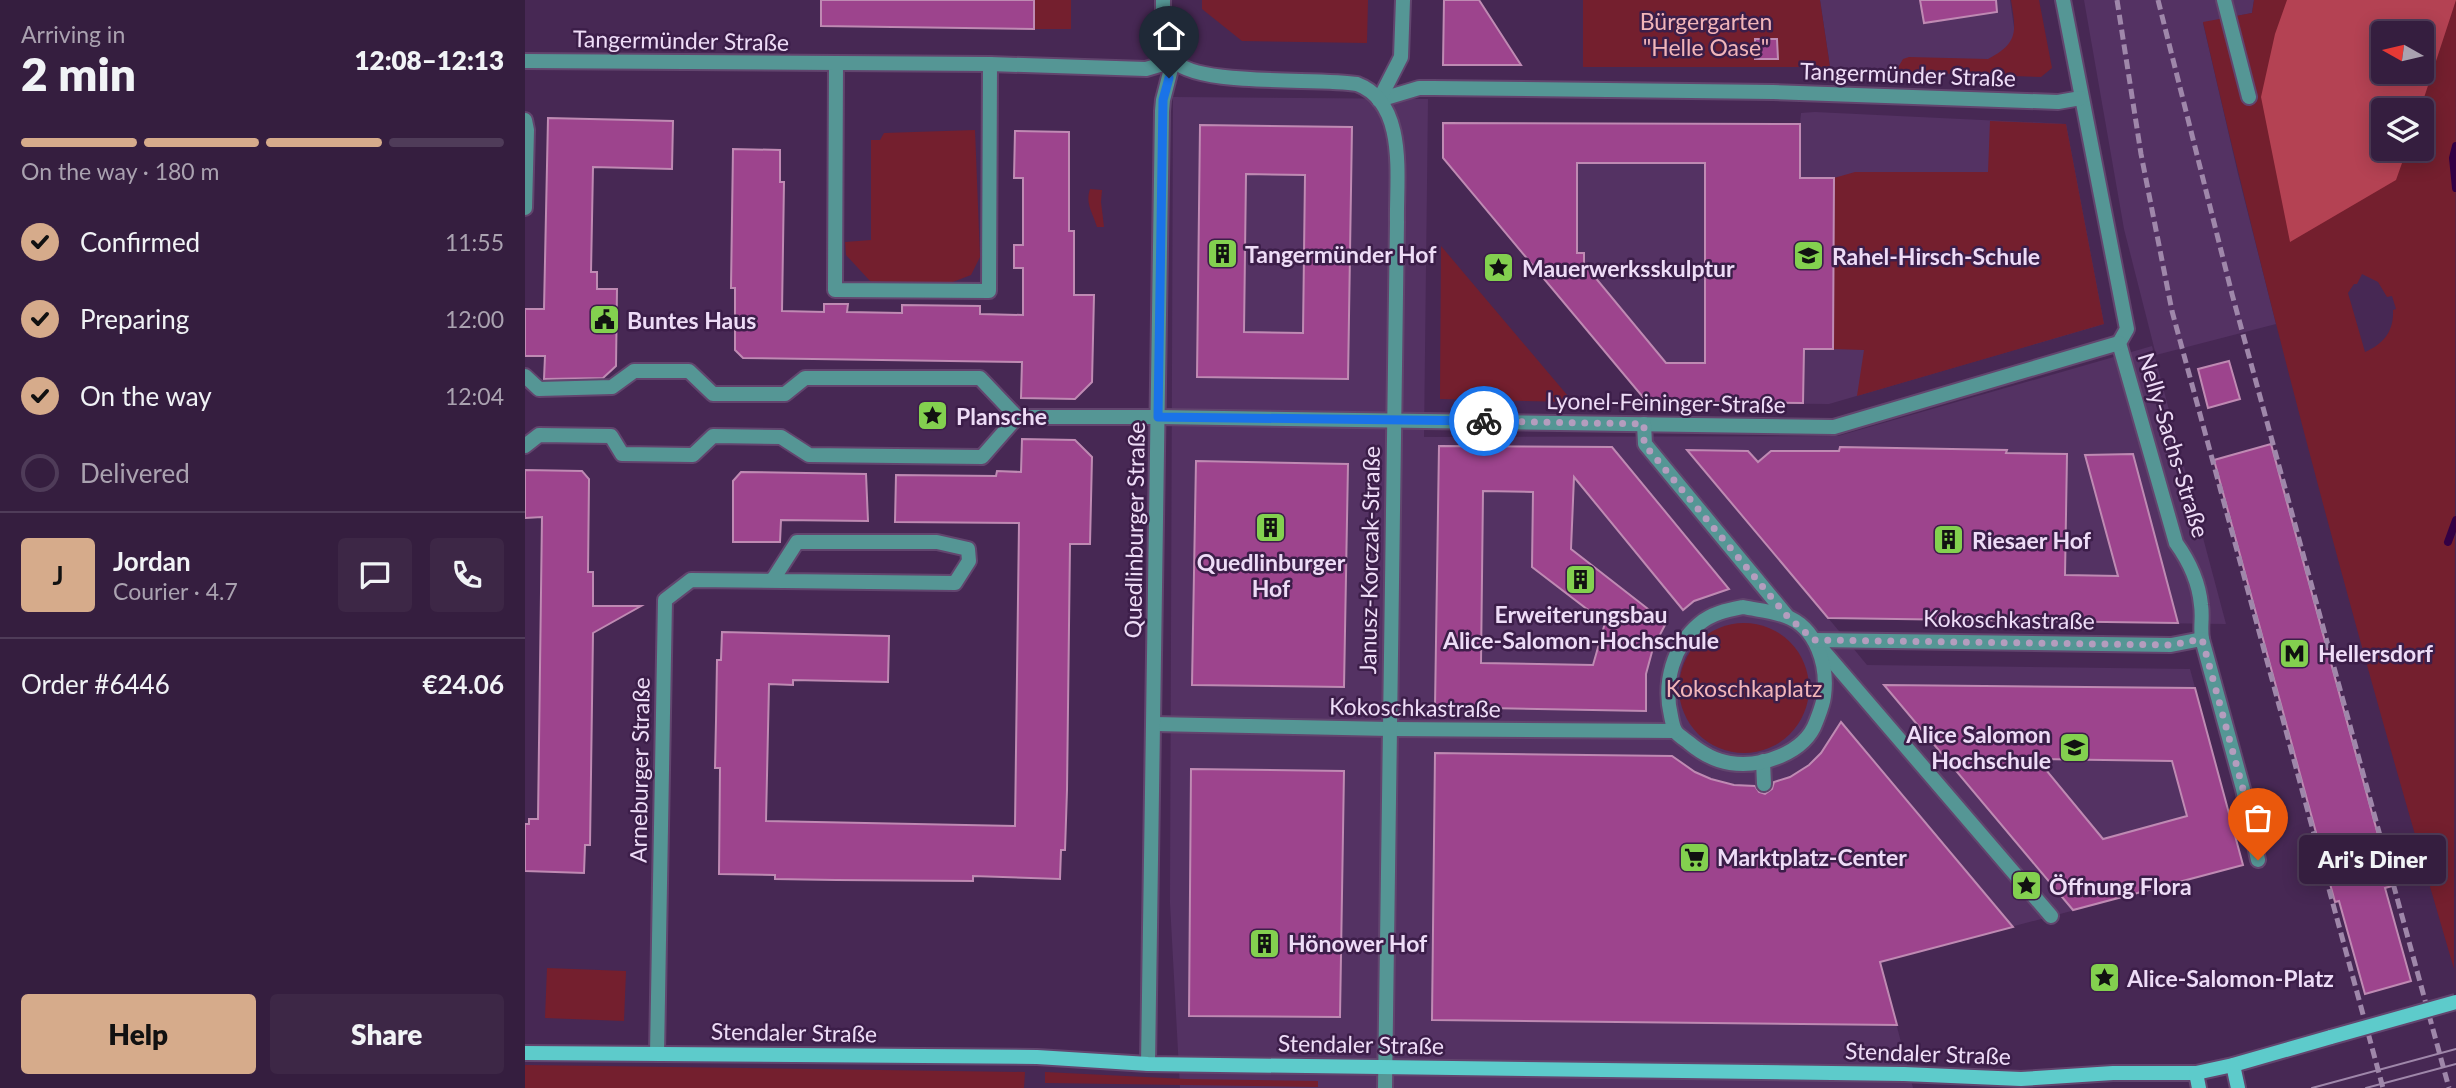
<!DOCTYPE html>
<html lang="en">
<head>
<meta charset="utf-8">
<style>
  :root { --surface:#351e3f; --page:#3d2746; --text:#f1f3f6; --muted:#aaa2b0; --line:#4f3c59; --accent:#d6ab8b }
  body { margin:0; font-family:Lato,sans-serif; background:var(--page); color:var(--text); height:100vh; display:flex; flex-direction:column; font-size:26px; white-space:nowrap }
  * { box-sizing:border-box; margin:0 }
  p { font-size:23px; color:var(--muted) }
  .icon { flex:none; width:38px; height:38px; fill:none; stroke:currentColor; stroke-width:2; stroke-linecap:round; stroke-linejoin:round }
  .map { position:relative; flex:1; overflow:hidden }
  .side { display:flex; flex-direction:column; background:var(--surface); width:525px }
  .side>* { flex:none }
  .needle { width:46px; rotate:278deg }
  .buttons { position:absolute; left:1846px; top:21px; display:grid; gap:14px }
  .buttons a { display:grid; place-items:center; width:63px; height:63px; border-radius:7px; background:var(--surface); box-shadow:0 4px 18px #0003,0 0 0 2px var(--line); font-size:35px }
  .pin { position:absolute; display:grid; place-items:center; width:60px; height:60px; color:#fff; margin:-72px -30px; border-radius:50% 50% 50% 0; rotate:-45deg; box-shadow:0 0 7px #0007 }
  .pin .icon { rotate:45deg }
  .courier { position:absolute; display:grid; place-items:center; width:70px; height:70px; margin:-35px; border:5px solid #1a73e8; border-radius:50%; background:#fff; color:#222; box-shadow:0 2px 9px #0007 }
  .bubble { position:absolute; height:49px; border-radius:7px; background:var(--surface); box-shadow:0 4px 18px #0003,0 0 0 2px var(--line); font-size:23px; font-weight:800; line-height:49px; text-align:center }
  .overview em { font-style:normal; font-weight:800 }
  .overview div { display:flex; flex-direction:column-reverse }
  .overview { display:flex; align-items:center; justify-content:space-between; height:119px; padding:0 21px }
  h1 { font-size:46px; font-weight:800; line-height:52px }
  .bar { display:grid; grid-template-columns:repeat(4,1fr); gap:10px 7px; align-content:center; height:84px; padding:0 21px }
  .bar i { height:9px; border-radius:5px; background:var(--line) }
  .bar .on { background:var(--accent) }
  .bar p { grid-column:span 4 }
  .line { display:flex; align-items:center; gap:18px; padding:0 21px; border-top:2px solid var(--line) }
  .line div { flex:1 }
  .round { display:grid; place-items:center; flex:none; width:74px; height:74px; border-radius:7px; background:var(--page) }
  ol { padding:0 21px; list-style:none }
  li { display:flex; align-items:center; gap:21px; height:77px }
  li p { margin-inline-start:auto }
  li .icon { padding:7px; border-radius:50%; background:var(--accent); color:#111; stroke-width:4 }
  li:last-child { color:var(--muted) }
  li i { width:38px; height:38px; border:4px solid var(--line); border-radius:50% }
  .cta { display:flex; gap:14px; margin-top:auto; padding:14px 21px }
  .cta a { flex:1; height:80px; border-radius:7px; background:var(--accent); color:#111; font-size:28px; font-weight:800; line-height:80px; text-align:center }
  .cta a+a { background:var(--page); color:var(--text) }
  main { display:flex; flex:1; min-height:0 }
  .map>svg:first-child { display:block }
  .built { fill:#543263 }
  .green { fill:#741f2e; fill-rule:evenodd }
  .forest { fill:#b44253; fill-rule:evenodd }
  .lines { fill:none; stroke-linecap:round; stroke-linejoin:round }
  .stream { stroke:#304; stroke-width:8 }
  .building { fill:#9d448d; stroke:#bf8ab3; stroke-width:2; fill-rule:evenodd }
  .service-casing { stroke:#62456e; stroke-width:18 }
  .pedestrian-casing { stroke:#62456e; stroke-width:18 }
  .minor-casing { stroke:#62456e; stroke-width:18 }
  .tertiary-casing { stroke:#62456e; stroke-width:18 }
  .secondary-casing { stroke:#62456e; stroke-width:18 }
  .service { stroke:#559695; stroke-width:14 }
  .pedestrian { stroke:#559695; stroke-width:14 }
  .minor { stroke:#559695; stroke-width:14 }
  .tertiary { stroke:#559695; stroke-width:14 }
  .secondary { stroke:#5dcbcb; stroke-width:14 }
  .tram { stroke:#9f87aa; stroke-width:2 }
  .rail { stroke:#9f87aa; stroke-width:5; stroke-dasharray:10 5; stroke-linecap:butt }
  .secondary-bridge-casing { stroke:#62456e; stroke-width:18; stroke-linecap:butt }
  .secondary-bridge { stroke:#5dcbcb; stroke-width:14 }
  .done { stroke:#b49dbe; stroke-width:7; stroke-dasharray:0 12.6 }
  .route { stroke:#1a73e8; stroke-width:9 }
  .labels { text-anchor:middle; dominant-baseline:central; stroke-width:5; stroke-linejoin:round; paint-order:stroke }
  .park-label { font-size:23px; fill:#f2b5b9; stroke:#3c1e49 }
  .street-label { font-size:23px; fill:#eedcf7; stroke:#3c1e49 }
  .poi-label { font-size:23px; font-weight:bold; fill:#eedcf7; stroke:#3c1e49; text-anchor:start }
</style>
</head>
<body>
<main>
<section class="side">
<div class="overview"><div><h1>2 min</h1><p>Arriving in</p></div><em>12:08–12:13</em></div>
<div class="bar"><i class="on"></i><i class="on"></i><i class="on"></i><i></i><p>On the way · 180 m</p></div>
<ol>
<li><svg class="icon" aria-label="check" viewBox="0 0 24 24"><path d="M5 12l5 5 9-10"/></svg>Confirmed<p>11:55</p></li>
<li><svg class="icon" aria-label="check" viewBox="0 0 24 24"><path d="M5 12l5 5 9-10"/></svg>Preparing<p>12:00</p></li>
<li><svg class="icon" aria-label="check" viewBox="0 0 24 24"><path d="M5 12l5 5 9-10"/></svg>On the way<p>12:04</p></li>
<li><i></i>Delivered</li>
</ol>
<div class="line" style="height:126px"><b class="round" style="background:var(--accent);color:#111">J</b><div><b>Jordan</b><p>Courier · 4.7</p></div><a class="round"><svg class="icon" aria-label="chat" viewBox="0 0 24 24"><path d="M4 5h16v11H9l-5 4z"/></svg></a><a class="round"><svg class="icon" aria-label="phone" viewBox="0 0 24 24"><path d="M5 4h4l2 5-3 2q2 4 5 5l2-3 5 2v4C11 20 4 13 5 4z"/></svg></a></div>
<div class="line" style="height:91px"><div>Order #6446</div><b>€24.06</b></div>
<div class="cta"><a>Help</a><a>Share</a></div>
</section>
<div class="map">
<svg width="1931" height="1088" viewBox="0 0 1931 1088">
  <rect width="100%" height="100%" fill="#472854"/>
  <!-- built -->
  <g class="built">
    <polygon points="1295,0 1485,0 1496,76 1305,67"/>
    <polygon points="1559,0 1729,0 1727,13 1678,23 1713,174 1751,324 1631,355 1599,229"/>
    <polygon points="648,97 903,99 899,437 1313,436 1627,346 1701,624 1304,619 1342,665 1665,669 1718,865 1355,962 1388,1088 655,1088 645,903"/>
    <polygon points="1290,112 1541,124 1579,324 1304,404 1122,402 918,158 918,123 1275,124 1276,113"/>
  </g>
  <!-- green -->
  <g class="green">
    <rect x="509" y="0" width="37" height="29"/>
    <polygon points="677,0 843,0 842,43 717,41 677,9"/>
    <polygon points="1058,0 1295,0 1305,67 1058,67"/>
    <path d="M1486 0H1514L1527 68 1516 77 1374 72 1372 69 1378 59 1384 57 1463 59C1494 43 1491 31 1486 0Z"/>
    <path d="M1729 0H1931L1929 969C1837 656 1751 341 1678 22L1727 13ZM1858 33H1897V72H1858ZM1858 110H1897V149H1858ZM1837 274 1853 282 1862 297 1867 296 1871 309 1868 310C1869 331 1859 344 1840 352L1823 293 1829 284H1832Z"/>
    <polygon points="1465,121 1541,124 1579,324 1332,396 1339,350 1308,349 1309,178 1330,172 1463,172"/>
    <polygon points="450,130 455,257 446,275 420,285 346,282 321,255 320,242 346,240 346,140 355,140 359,133"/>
    <path d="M565 189 577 190 576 202 579 227H572C568 213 560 204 565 189Z"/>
    <polygon points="916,246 1048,402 915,399"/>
    <circle cx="1219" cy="688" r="65"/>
    <polygon points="22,968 101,971 99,1021 20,1018"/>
    <polygon points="0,1065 500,1072 499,1088 0,1088"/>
    <polygon points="520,1072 661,1079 793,1081 793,1087 520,1083"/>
  </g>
  <!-- forest -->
  <path class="forest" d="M1762 0H1931L1895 110H1858V149H1882L1871 180 1765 242 1736 97 1750 34ZM1858 33H1897V72H1858Z"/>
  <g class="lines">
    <!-- stream -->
    <g class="stream">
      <polyline points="1931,146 1928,158 1931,188"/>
      <polyline points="1923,542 1931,520"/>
    </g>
  </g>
  <!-- building -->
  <g class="building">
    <polygon points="296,0 509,0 509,29 296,26"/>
    <polygon points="919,0 954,0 996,65 918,65"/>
    <polygon points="1395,0 1471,0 1472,12 1399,23"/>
    <polygon points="1230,39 1252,39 1253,59 1230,59"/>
    <polygon points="23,118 148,121 147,169 68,167 66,272 72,272 72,289 92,289 91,366 78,378 19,379 20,356 0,356 0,309 19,309"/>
    <path d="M918 123 1275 124V178H1309L1308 349H1279L1278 403 1122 402 918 158ZM1052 163H1180V363H1141L1059 264V253H1052Z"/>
    <path d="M675 125 827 127 823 379 672 377ZM721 174 780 175 778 333 719 332Z"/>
    <polygon points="490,131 544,132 544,231 549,231 549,295 569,295 567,382 550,399 496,398 497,362 218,358 210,350 210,288 206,288 208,149 255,150 255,182 259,182 257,311 299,312 299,304 323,304 322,312 377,313 377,305 455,306 455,314 498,315 498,268 489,268 489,245 498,245 498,178 489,178"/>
    <polygon points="1704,361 1715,399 1683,408 1673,369"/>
    <polygon points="497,439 550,440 567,457 565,544 545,544 542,790 540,850 536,850 535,879 448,876 448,881 311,880 250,879 250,875 194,874 195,768 190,768 191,721 192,660 196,660 197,632 364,636 363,682 268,680 268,685 244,684 241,821 490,826 494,523 370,522 371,475 471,476 472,471 496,472"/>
    <polygon points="1746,444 1867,886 1860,888 1886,981 1840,994 1814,901 1810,902 1689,460"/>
    <path d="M914 446 1087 447 1204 589 1169 601 1158 610 1049 477 1046 549 1141 623 1128 648 1121 674V711L910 707ZM958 491 1008 492 1007 567 1080 623 1068 665 956 663Z"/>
    <polygon points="1315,447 1482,450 1481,453 1542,454 1540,575 1593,576 1560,455 1608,454 1653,623 1303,618 1162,450 1223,451 1233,462 1246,451 1314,451"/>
    <polygon points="671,461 823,464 819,687 667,685"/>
    <polygon points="0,470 57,471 64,479 63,572 68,572 68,606 116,606 68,633 65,845 60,845 59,873 0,871 0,824 4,824 4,819 13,819 17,517 0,518"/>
    <polygon points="216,472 341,474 343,521 256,520 255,542 208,542 208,481"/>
    <path d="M1359 685 1670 688 1718 865 1548 910ZM1512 759 1647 761 1662 816 1578 839Z"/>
    <polygon points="1316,722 1488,927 1355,962 1372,1025 907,1020 910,753 1147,756 1170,772 1186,779 1209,785 1230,786 1234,792 1240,794 1247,789 1249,782 1265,777 1284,765 1296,753"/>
    <polygon points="666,769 819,771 815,1017 664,1016"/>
  </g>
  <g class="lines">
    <defs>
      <g id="service">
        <polyline points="1699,0 1724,97"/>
        <polyline points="311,64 310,290 464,291 465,64"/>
        <polyline points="0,120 2,130 0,208"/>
        <polyline points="1238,761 1239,784"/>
        <polyline points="132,1054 140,600 166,580 430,583 444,561 443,549 412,542 272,542 247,581"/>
      </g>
      <g id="pedestrian">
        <polyline points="0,376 14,389 87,387 109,371 164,371 188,394 260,394 280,378 455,378 492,417 633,417"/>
        <polyline points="0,446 14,435 86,436 97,454 168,455 188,436 256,437 284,455 457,457 492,417"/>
        <polyline points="1290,641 1526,916"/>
      </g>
      <g id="minor">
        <path d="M1538 0 1602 329 1594 343 1651 543C1664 561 1674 583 1676 605 1678 617 1675 627 1677 639L1718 789 1733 860"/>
        <polyline points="0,61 465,64 621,69 648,61"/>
        <polyline points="854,100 894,88 908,88 1248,92 1533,102 1556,98"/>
        <polyline points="854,100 876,57 878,0"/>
        <polyline points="633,417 1309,427 1594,343"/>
        <polyline points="1119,424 1120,444 1262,616"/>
        <path d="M1218 607C1232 610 1247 611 1260 616 1292 627 1303 666 1299 696 1298 705 1294 714 1291 722 1280 753 1236 768 1205 763 1190 761 1175 752 1163 742 1159 739 1153 735 1151 732 1148 728 1147 721 1146 716 1138 683 1148 646 1174 624 1187 613 1203 610 1218 607Z"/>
        <polyline points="1289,640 1646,645 1677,639"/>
        <polyline points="629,724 865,729 1150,731"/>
        <polyline points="623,1064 637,111 638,100 648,61"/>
      </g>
      <path id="tertiary" d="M638 0C638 19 637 41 647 58 666 88 795 77 832 84 883 103 871 179 872 222L860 1088"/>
      <g id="secondary">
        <polyline points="0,1053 512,1057 623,1064 1379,1074 1496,1079 1588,1073 1671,1073 1708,1065 1806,1037"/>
        <polyline points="1708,1065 1713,1088"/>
        <polyline points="1671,1073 1674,1088"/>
      </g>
    </defs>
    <!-- service casing -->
    <use href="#service" class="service-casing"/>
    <!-- pedestrian casing -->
    <use href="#pedestrian" class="pedestrian-casing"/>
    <!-- minor casing -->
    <use href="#minor" class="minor-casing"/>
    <!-- tertiary casing -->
    <use href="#tertiary" class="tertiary-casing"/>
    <!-- secondary casing -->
    <use href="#secondary" class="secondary-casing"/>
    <!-- service -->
    <use href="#service" class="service"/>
    <!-- pedestrian -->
    <use href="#pedestrian" class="pedestrian"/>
    <!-- minor -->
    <use href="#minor" class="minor"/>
    <!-- tertiary -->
    <use href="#tertiary" class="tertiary"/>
    <!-- secondary -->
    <use href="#secondary" class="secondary"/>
    <!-- tram -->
    <g class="tram">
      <polyline points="1787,1088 1931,1049"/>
      <polyline points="1841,1088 1931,1064"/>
    </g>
    <!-- rail -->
    <g class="rail">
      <polyline points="1592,0 1616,154 1647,311 1858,1088"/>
      <polyline points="1633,0 1707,294 1924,1088"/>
    </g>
    <defs>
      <polyline id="secondary-bridge" points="1806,1037 1931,1002"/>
    </defs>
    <!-- secondary-bridge casing -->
    <use href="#secondary-bridge" class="secondary-bridge-casing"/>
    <!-- secondary-bridge -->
    <use href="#secondary-bridge" class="secondary-bridge"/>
  </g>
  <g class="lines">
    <!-- done -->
    <polyline class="done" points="959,421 1119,424 1119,444 1262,616 1289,640 1646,645 1677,639 1718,789 1733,860"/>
    <!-- route -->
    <polyline class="route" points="644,78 638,100 633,417 959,421"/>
  </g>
  <!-- icons -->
  <defs>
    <symbol id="building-square" viewBox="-11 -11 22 22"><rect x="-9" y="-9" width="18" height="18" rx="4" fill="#83d04f" stroke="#3c1e49"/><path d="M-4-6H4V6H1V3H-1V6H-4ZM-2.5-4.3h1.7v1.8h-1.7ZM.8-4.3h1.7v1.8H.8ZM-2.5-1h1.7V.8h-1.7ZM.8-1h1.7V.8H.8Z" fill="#111"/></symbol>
    <symbol id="university-square" viewBox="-11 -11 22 22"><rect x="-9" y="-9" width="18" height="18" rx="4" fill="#83d04f" stroke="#3c1e49"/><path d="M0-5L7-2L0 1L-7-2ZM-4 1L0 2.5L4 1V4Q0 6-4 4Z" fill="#111"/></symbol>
    <symbol id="sight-square" viewBox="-11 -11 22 22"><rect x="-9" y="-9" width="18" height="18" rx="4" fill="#83d04f" stroke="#3c1e49"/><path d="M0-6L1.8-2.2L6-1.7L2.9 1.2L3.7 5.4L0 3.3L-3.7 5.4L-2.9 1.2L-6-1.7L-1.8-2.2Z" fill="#111"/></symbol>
    <symbol id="civic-square" viewBox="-11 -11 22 22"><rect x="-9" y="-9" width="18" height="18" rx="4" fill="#83d04f" stroke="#3c1e49"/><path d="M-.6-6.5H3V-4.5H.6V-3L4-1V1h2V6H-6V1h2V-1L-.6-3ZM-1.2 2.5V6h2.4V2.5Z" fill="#111"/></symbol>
    <symbol id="metro-square" viewBox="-11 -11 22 22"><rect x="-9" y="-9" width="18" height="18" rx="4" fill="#83d04f" stroke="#3c1e49"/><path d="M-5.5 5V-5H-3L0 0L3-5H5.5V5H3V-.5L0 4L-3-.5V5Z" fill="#111"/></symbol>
    <symbol id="supermarket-square" viewBox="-11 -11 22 22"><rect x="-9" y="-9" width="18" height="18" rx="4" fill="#83d04f" stroke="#3c1e49"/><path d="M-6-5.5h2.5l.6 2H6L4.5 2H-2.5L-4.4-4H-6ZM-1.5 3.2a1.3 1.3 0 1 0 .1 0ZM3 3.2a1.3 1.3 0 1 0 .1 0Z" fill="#111"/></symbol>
  </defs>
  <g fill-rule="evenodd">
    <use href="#building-square" x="680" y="236" width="35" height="35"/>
    <use href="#university-square" x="1266" y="238" width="35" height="35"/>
    <use href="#sight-square" x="956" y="250" width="35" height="35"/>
    <use href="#civic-square" x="62" y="302" width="35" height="35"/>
    <use href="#sight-square" x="390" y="398" width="35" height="35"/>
    <use href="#building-square" x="728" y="510" width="35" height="35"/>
    <use href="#building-square" x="1406" y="522" width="35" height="35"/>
    <use href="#building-square" x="1038" y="562" width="35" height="35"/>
    <use href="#metro-square" x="1752" y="636" width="35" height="35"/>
    <use href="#university-square" x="1532" y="730" width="35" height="35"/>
    <use href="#supermarket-square" x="1152" y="840" width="35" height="35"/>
    <use href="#sight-square" x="1484" y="868" width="35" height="35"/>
    <use href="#building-square" x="722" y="926" width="35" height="35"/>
    <use href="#sight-square" x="1562" y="960" width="35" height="35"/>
  </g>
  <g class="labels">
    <!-- park labels -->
    <g class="park-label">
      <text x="1181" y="21">Bürgergarten<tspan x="1181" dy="26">"Helle Oase"</tspan></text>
      <text x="1219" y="688">Kokoschkaplatz</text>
    </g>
    <!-- street labels -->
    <g class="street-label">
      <text transform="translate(156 40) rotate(1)">Tangermünder Straße</text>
      <text transform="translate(1383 74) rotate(2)">Tangermünder Straße</text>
      <text transform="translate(1141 402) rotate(1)">Lyonel-Feininger-Straße</text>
      <text transform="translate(1649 445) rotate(73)">Nelly-Sachs-Straße</text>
      <text transform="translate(609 530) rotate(-89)">Quedlinburger Straße</text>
      <text transform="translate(844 560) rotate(-89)">Janusz-Korczak-Straße</text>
      <text transform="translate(1484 619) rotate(1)">Kokoschkastraße</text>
      <text transform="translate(890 707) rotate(1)">Kokoschkastraße</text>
      <text transform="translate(114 770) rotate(-89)">Arneburger Straße</text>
      <text transform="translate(269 1032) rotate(1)">Stendaler Straße</text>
      <text transform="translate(836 1044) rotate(1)">Stendaler Straße</text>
      <text transform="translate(1403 1053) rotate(2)">Stendaler Straße</text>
    </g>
    <!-- poi labels -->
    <g class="poi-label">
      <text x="720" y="254">Tangermünder Hof</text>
      <text x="1307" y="256">Rahel-Hirsch-Schule</text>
      <text x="997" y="268">Mauerwerksskulptur</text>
      <text x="102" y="320">Buntes Haus</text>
      <text x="431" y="416">Plansche</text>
      <text x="1447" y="540">Riesaer Hof</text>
      <text x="746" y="562" text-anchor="middle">Quedlinburger<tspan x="746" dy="26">Hof</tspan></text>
      <text x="1056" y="614" text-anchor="middle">Erweiterungsbau<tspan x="1056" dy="26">Alice-Salomon-Hochschule</tspan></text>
      <text x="1793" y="653">Hellersdorf</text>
      <text x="1526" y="734" text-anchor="end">Alice Salomon<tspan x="1526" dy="26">Hochschule</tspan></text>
      <text x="1192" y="857">Marktplatz-Center</text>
      <text x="1524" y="886">Öffnung Flora</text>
      <text x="763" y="943">Hönower Hof</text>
      <text x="1602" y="978">Alice-Salomon-Platz</text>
    </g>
  </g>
</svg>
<div class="buttons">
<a><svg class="needle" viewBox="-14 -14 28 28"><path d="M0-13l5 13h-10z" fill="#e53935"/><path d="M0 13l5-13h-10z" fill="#aaa2b0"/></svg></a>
<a><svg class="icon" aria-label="layers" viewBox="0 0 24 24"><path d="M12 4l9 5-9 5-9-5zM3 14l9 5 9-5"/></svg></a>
</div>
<div class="pin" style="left:1733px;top:860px;background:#ea580c"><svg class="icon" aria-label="bag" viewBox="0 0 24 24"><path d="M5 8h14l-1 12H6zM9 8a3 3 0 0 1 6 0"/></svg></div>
<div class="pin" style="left:644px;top:78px;background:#1f2937"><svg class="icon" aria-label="home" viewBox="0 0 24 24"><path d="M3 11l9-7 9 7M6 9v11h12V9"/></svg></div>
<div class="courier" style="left:959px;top:421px"><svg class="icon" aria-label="bike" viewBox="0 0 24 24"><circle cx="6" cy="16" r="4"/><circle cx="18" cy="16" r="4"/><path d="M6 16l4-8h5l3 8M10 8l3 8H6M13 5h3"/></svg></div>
<div class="bubble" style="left:1774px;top:835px;width:147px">Ari's Diner</div>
</div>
</main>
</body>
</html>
